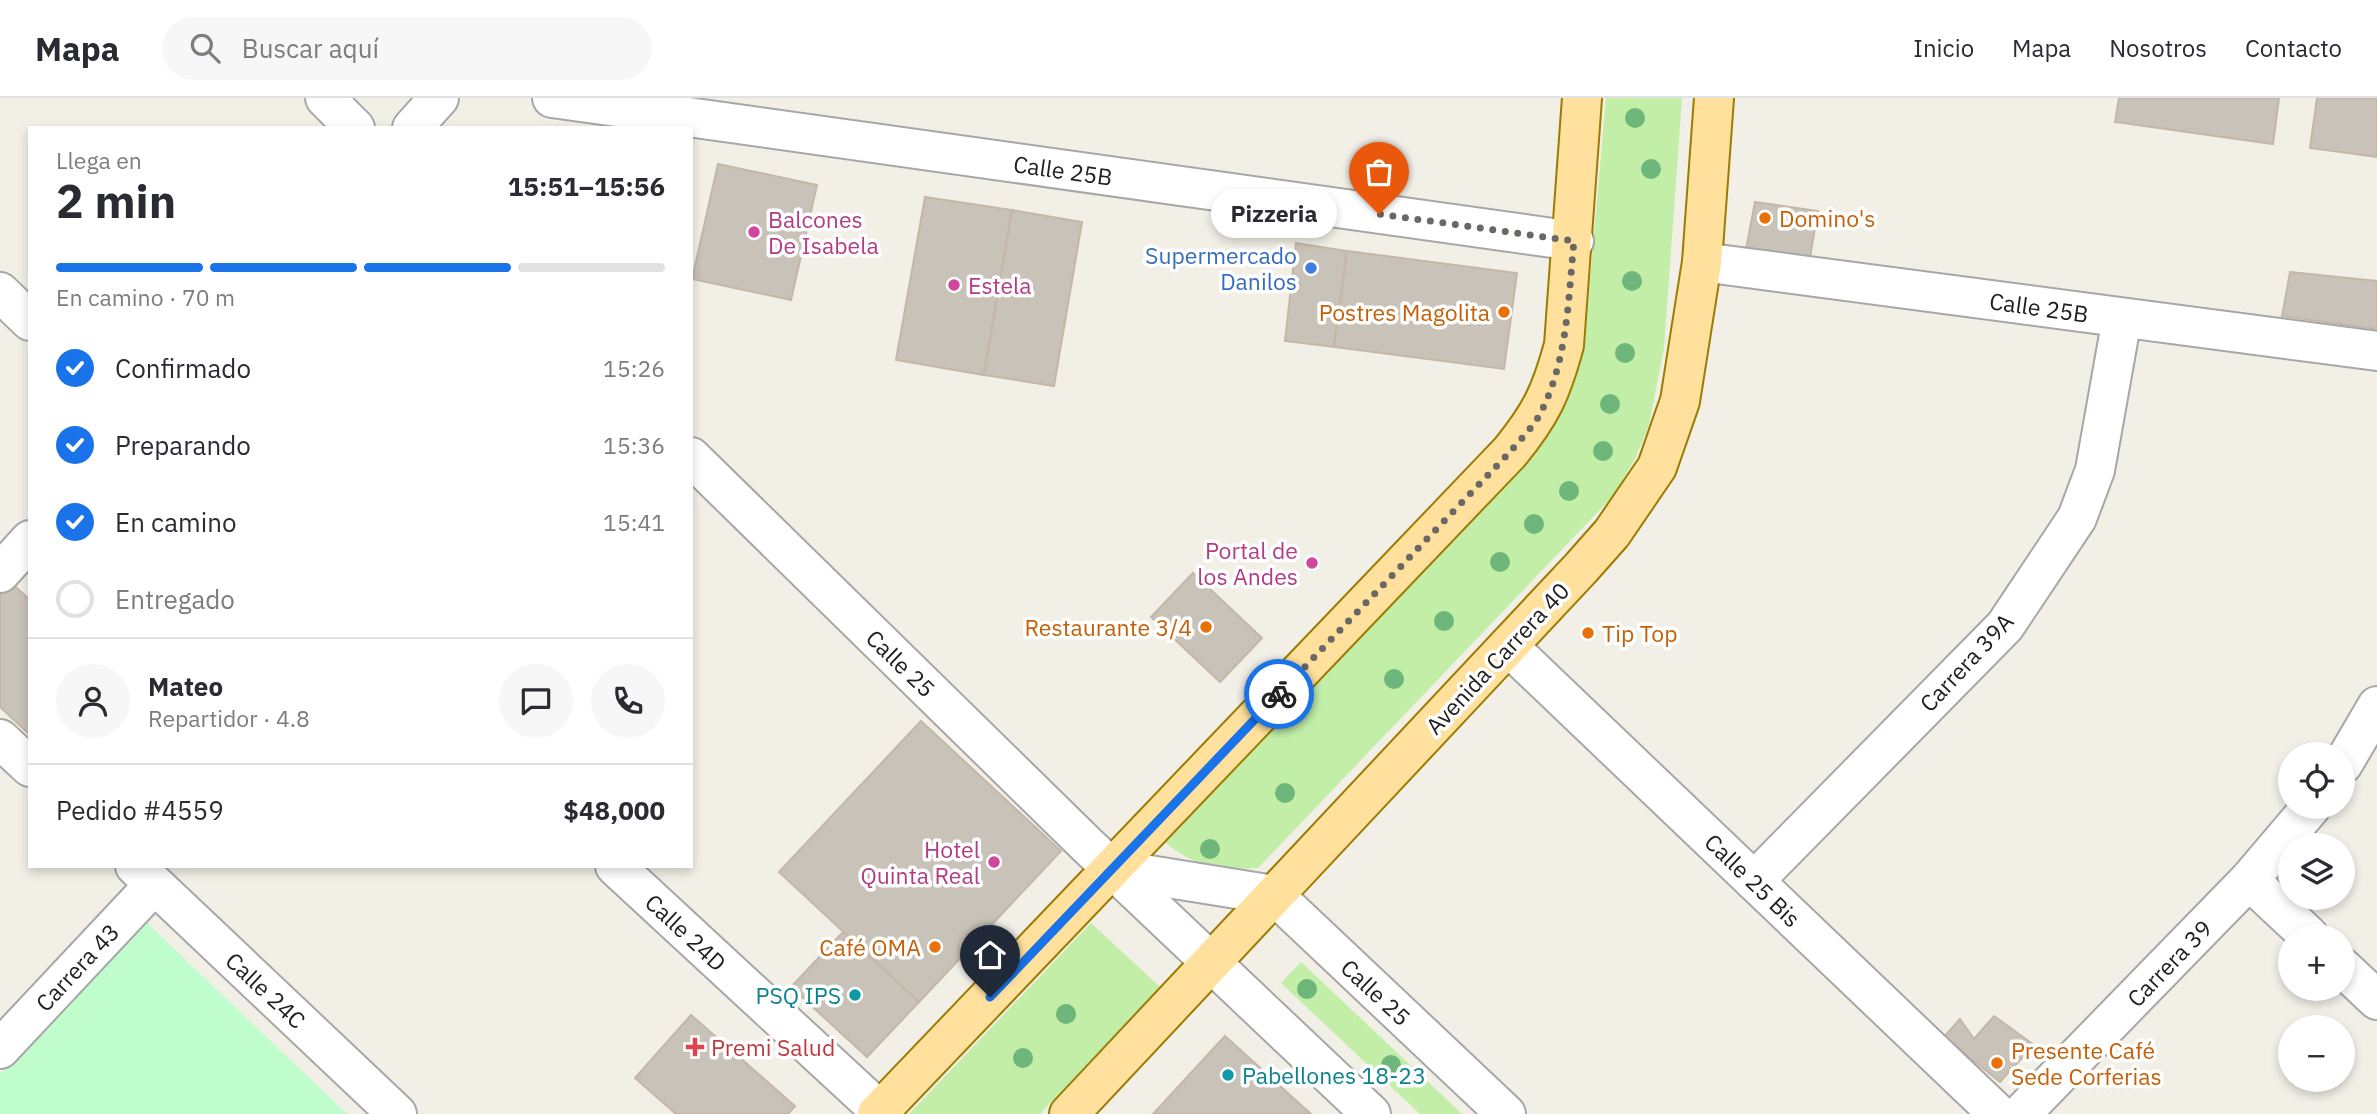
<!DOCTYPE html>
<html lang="es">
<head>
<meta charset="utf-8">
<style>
  :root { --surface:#fff; --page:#f7f7f7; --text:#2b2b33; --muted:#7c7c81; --line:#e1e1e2; --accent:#1a73e8 }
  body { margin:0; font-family:"IBM Plex Sans",sans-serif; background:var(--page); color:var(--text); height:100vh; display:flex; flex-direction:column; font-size:26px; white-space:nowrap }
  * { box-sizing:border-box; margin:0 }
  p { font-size:23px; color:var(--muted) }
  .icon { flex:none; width:38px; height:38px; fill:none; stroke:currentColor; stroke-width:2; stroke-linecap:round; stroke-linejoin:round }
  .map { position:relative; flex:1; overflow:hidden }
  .details { position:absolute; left:28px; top:28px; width:665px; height:742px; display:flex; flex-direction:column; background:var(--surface); border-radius:0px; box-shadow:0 4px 10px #0003 }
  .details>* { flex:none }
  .controls { position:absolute; left:2278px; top:644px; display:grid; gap:14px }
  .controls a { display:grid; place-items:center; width:77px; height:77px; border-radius:50%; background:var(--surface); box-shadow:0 4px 10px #0003; font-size:35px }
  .pin { position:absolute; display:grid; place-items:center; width:60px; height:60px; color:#fff; margin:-72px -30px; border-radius:50% 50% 50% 0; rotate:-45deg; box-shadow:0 0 7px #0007 }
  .pin .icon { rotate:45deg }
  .courier { position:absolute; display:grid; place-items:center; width:70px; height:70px; margin:-35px; border:5px solid #1a73e8; border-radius:50%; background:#fff; color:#222; box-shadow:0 2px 9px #0007 }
  .bubble { position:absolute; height:49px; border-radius:24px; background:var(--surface); box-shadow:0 4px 10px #0003; font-size:23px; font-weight:700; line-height:49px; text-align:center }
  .head em { font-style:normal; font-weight:700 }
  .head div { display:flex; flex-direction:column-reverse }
  .head { display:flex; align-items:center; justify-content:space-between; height:119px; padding:0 28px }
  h1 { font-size:46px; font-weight:700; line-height:52px }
  .bar { display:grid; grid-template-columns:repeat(4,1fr); gap:10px 7px; align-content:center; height:84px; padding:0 28px }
  .bar i { height:9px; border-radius:5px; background:var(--line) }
  .bar .selected { background:var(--accent) }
  .bar p { grid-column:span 4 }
  .line { display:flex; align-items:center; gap:18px; padding:0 28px; border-top:2px solid var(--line) }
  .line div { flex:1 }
  .round { display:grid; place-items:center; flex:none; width:74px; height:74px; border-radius:37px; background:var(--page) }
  ol { padding:0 28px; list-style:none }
  li { display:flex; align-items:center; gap:21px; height:77px }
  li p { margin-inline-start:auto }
  li .icon { padding:7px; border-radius:50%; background:var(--accent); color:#fff; stroke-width:4 }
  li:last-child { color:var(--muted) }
  li i { width:38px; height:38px; border:4px solid var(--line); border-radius:50% }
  header { display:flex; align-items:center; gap:42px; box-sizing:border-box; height:98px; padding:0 35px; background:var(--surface); border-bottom:2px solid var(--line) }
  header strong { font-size:33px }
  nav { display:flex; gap:38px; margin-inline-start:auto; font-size:24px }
  .search { width:490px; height:63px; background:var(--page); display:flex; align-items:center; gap:18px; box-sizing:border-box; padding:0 24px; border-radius:38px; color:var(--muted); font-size:26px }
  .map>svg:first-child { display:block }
  .grass { fill:#c2eea8 }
  .park { fill:#c0fdcd }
  .building { fill:#c9c2b8; stroke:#c4b7a7; stroke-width:2 }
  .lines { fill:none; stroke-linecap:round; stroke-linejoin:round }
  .minor-casing { stroke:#a7a7a7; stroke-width:42 }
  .major-casing { stroke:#9c7b00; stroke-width:42 }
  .minor { stroke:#fff; stroke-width:38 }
  .major { stroke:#ffe09d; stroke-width:38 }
  .tree { fill:#6eb679 }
  .done { stroke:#696865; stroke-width:7; stroke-dasharray:0 12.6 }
  .route { stroke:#1a73e8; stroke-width:9 }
  .food-dot { fill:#e8710a; stroke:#fff; stroke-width:2.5 }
  .hotel-dot { fill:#d1479c; stroke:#fff; stroke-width:2.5 }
  .shop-dot { fill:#3f7fe0; stroke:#fff; stroke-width:2.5 }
  .culture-dot { fill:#0f9aa8; stroke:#fff; stroke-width:2.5 }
  .health-dot { fill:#e0444e; stroke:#fff; stroke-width:2.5 }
  .labels { text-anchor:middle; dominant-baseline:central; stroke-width:7; stroke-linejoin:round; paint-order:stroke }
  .street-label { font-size:23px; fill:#202020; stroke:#fff }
  .food-label { font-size:23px; fill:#c56008; stroke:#fff; text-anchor:start }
  .hotel-label { font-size:23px; fill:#b23c85; stroke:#fff; text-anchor:start }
  .shop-label { font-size:23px; fill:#366cbe; stroke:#fff; text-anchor:end }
  .culture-label { font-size:23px; fill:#0d838f; stroke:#fff; text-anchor:end }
  .health-label { font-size:23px; fill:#be3a42; stroke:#fff; text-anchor:start }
</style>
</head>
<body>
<header>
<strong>Mapa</strong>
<div class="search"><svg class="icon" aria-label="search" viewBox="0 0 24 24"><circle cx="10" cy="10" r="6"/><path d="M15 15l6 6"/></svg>Buscar aquí</div>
<nav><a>Inicio</a><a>Mapa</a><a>Nosotros</a><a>Contacto</a></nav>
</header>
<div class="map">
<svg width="2377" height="1016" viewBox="0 0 2377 1016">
  <rect width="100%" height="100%" fill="#f1efe6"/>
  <!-- grass -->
  <g class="grass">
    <path d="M1606 0H1682L1664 250 1649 327 1635 361 1613 398 1258 770C1214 772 1197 770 1162 742L1549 336 1573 286 1585 239Z"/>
    <polygon points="1091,825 1160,889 1040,1016 909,1016"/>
    <polygon points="1301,864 1462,1016 1420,1016 1281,885"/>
  </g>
  <!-- park -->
  <polygon class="park" points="147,825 347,1016 0,1016 0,976"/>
  <!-- building -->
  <g class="building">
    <polygon points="2119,0 2279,0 2273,46 2115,24"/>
    <polygon points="2317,0 2377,0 2377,59 2310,50"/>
    <polygon points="718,66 817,87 791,202 692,181"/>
    <polygon points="925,99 1012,112 984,277 896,262"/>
    <polygon points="1755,104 1818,113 1809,165 1745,157"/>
    <polygon points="1012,112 1082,124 1054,288 984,277"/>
    <polygon points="1296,145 1347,153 1334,249 1285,243"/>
    <polygon points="1347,153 1517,175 1504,271 1334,249"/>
    <polygon points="2290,174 2377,183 2377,231 2282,218"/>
    <polygon points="1193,475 1262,540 1220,584 1151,519"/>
    <polygon points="7,481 30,502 30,637 0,609 0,488"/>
    <polygon points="921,623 1061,753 919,904 779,774"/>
    <polygon points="843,834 919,904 867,959 791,889"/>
    <polygon points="691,917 795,1008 788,1016 676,1016 635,980"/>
    <polygon points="1994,918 2034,947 2000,984 1944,939 1960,921 1974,941"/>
    <polygon points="1225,938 1311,1016 1153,1016"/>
  </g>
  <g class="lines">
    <defs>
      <g id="minor">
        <polyline points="325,0 355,30"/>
        <polyline points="552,0 1574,143"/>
        <polyline points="412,30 439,0"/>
        <polyline points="1702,164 2377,253"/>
        <polyline points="0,194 30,223"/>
        <polyline points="691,359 1086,746 1371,1016"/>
        <polyline points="0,475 30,442"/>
        <polyline points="1508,548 1998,1016"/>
        <polyline points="0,641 30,669"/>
        <polyline points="2343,666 2377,608"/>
        <polyline points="135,768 397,1016"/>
        <polyline points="615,768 880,1013"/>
        <polyline points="1112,771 1274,797 1506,1016"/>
        <polyline points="2249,782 2309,838"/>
        <polyline points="1754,783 2005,528 2077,420 2095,372 2122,220"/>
        <polyline points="2343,870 2377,902"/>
        <polyline points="0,951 154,787"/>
        <polyline points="2021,1016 2249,782 2311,709"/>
      </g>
      <g id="major">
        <path d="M877 1016 1510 354C1541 316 1551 295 1564 247L1582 0"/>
        <polyline points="1069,1016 1581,470 1612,435 1657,369 1680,303 1702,164 1714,0"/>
      </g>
    </defs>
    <!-- minor casing -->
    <use href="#minor" class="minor-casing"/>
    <!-- major casing -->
    <use href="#major" class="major-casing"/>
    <!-- minor -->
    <use href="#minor" class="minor"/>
    <!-- major -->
    <use href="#major" class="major"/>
  </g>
  <!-- trees -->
  <g class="tree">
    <circle cx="1635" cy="20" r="10"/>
    <circle cx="1651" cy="71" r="10"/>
    <circle cx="1632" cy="183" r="10"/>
    <circle cx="1625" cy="255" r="10"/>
    <circle cx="1610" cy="306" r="10"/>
    <circle cx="1603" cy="353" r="10"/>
    <circle cx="1569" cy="393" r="10"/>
    <circle cx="1534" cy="426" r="10"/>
    <circle cx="1500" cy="464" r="10"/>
    <circle cx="1444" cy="523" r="10"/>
    <circle cx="1394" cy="581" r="10"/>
    <circle cx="1285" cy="695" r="10"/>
    <circle cx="1210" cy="751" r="10"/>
    <circle cx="1307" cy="891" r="10"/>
    <circle cx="1066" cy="916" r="10"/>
    <circle cx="1023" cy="960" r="10"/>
    <circle cx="1391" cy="967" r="10"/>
  </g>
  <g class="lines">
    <!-- done -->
    <path class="done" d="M1279 596 1510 354C1520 342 1533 329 1540 316 1568 262 1568 202 1574 143L1379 116"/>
    <!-- route -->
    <polyline class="route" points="990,899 1279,596"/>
  </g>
  <!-- markers -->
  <g class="food-dot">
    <circle cx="1765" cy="120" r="7"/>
    <circle cx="1504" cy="214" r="7"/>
    <circle cx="1206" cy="529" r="7"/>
    <circle cx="1588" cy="535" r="7"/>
    <circle cx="935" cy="849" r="7"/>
    <circle cx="1997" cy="965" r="7"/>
  </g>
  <g class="hotel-dot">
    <circle cx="754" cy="134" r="7"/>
    <circle cx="954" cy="187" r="7"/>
    <circle cx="1312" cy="465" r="7"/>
    <circle cx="994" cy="764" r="7"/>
  </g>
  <circle class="shop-dot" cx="1311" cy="170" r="7"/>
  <g class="culture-dot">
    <circle cx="855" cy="897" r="7"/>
    <circle cx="1228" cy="977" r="7"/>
  </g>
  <path class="health-dot" d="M691.5 938.5h7v7h7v7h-7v7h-7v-7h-7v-7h7z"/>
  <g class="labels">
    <!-- street labels -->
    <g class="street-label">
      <text transform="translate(1063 72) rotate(8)">Calle 25B</text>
      <text transform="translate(2039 209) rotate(8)">Calle 25B</text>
      <text transform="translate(1497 560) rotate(-47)">Avenida Carrera 40</text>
      <text transform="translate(1966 564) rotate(-47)">Carrera 39A</text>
      <text transform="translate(901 565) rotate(44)">Calle 25</text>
      <text transform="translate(1753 782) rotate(44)">Calle 25 Bis</text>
      <text transform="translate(686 834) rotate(43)">Calle 24D</text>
      <text transform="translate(2169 865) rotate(-46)">Carrera 39</text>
      <text transform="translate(77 869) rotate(-47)">Carrera 43</text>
      <text transform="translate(266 892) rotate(43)">Calle 24C</text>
      <text transform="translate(1376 894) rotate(43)">Calle 25</text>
    </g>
    <!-- food labels -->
    <g class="food-label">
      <text x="1779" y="120">Domino's</text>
      <text x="1490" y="214" text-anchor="end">Postres Magolita</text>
      <text x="1192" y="529" text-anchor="end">Restaurante 3/4</text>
      <text x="1602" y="535">Tip Top</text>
      <text x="921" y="849" text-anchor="end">Café OMA</text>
      <text x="2011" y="952">Presente Café<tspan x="2011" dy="26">Sede Corferias</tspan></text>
    </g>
    <!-- hotel labels -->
    <g class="hotel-label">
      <text x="768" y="121">Balcones<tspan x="768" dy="26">De Isabela</tspan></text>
      <text x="968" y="187">Estela</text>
      <text x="1298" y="452" text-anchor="end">Portal de<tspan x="1298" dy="26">los Andes</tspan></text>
      <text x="980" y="751" text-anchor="end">Hotel<tspan x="980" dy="26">Quinta Real</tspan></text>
    </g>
    <!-- shop labels -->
    <g class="shop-label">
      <text x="1297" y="157">Supermercado<tspan x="1297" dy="26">Danilos</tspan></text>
    </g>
    <!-- culture labels -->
    <g class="culture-label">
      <text x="841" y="897">PSQ IPS</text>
      <text x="1242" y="977" text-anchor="start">Pabellones 18-23</text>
    </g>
    <!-- health labels -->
    <g class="health-label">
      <text x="711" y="949">Premi Salud</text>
    </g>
  </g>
</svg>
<div class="controls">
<a><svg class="icon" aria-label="locate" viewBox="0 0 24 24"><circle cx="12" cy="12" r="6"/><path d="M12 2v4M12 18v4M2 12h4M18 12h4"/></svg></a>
<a><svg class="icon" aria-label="layers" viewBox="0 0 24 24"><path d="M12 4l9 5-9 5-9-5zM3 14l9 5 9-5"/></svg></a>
<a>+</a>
<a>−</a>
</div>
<div class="pin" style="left:1379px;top:116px;background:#ea580c"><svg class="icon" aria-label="bag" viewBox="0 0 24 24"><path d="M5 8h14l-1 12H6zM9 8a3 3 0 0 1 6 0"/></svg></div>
<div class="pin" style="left:990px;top:899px;background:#1f2937"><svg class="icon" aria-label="home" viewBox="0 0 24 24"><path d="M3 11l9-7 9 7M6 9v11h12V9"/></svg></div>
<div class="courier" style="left:1279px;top:596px"><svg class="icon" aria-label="bike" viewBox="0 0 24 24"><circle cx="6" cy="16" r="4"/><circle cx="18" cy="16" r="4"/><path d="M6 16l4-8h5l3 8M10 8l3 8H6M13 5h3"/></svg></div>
<div class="bubble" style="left:1211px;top:91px;width:126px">Pizzeria</div>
<section class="details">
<div class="head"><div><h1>2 min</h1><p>Llega en</p></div><em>15:51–15:56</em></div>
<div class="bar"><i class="selected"></i><i class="selected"></i><i class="selected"></i><i></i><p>En camino · 70 m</p></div>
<ol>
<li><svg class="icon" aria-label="check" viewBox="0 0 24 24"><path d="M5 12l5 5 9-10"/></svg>Confirmado<p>15:26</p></li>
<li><svg class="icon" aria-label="check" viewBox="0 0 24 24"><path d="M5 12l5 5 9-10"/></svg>Preparando<p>15:36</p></li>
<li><svg class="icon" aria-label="check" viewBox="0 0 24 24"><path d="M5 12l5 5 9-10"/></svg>En camino<p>15:41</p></li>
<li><i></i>Entregado</li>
</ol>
<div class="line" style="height:126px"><a class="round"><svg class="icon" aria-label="person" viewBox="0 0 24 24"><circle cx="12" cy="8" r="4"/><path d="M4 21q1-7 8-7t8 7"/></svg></a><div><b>Mateo</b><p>Repartidor · 4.8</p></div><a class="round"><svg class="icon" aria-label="chat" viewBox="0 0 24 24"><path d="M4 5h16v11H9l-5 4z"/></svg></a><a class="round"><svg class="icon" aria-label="phone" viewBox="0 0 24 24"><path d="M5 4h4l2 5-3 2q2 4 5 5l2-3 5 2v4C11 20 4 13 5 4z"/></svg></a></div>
<div class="line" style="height:91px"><div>Pedido #4559</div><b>$48,000</b></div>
</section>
</div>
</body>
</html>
